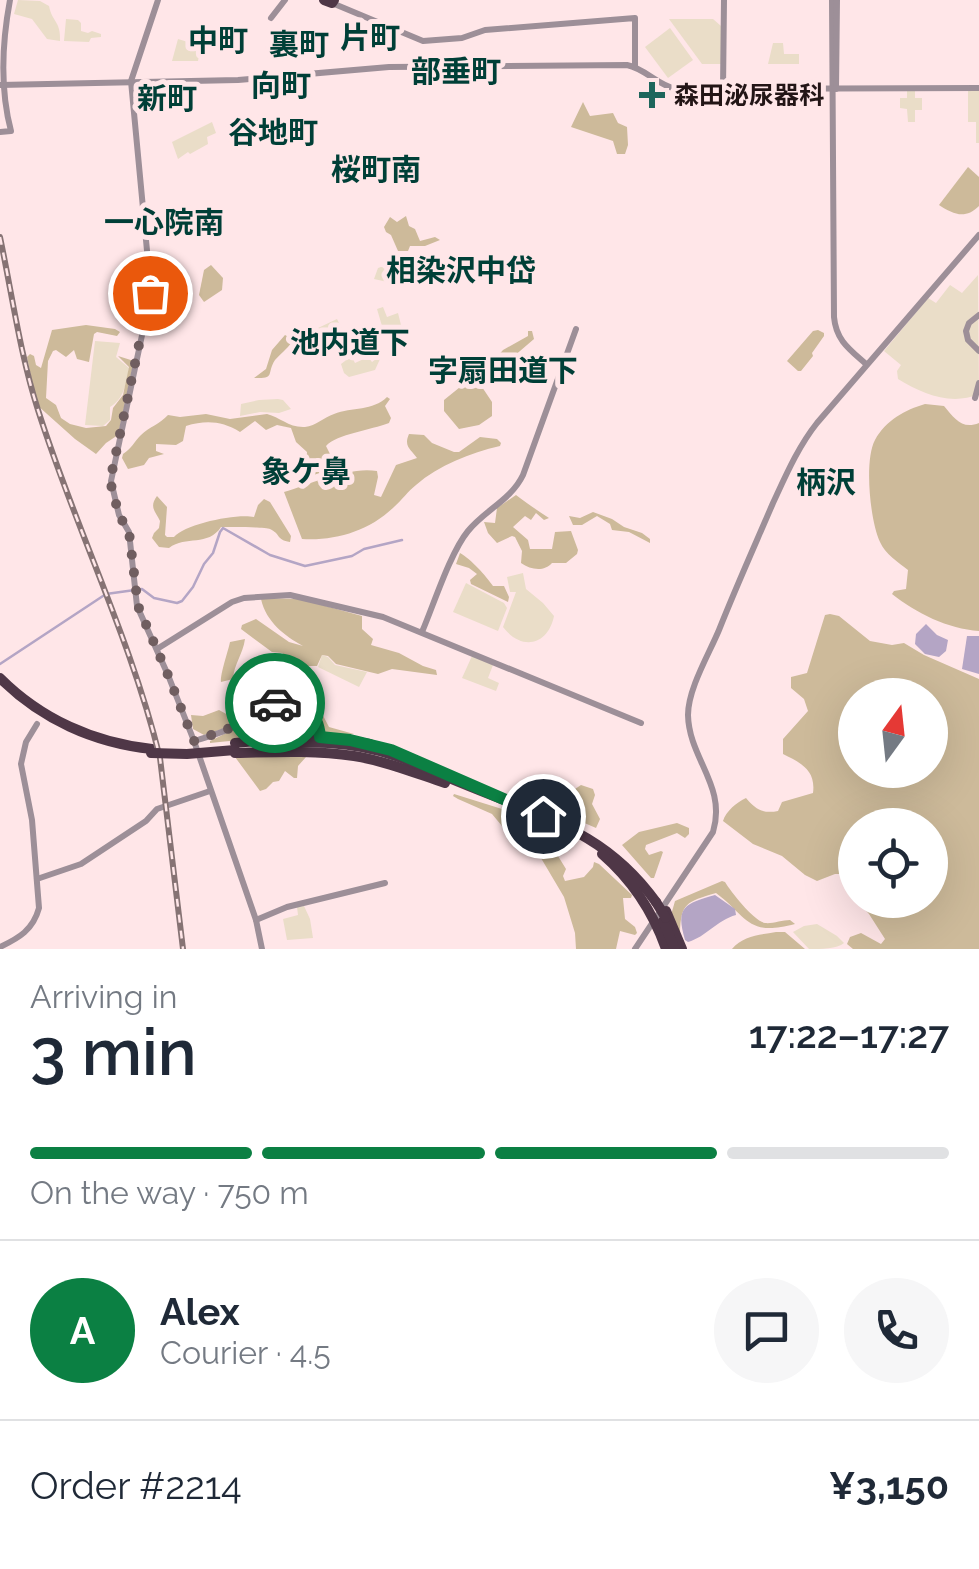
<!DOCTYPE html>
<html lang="en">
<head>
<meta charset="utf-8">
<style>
  :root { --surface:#fff; --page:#f6f6f7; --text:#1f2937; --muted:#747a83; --line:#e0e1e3; --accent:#0b8043 }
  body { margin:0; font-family:Raleway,"Noto Sans JP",sans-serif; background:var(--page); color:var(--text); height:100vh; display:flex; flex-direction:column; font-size:38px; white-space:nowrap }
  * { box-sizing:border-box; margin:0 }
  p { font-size:32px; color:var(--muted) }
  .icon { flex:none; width:55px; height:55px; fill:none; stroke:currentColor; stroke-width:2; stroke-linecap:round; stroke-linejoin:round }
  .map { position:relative; height:949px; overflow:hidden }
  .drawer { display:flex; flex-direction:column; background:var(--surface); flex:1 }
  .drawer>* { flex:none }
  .needle { width:65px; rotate:15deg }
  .tools { position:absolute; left:838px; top:678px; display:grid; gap:20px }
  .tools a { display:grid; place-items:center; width:110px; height:110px; border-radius:50%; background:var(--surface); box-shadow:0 10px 40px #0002; font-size:50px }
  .pin { position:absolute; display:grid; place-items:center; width:85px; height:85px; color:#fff; margin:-42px; border:5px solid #fff; border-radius:50%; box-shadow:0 2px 10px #0007 }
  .courier { position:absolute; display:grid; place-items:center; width:100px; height:100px; margin:-50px; border:8px solid #0b8043; border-radius:50%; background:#fff; color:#222; box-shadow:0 2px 12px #0007 }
  .overview em { font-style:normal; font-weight:600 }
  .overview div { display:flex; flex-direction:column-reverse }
  .overview { display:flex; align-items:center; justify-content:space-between; height:170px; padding:0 30px }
  h1 { font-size:65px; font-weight:600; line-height:75px }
  .bar { display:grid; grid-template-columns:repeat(4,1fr); gap:15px 10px; align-content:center; height:120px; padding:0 30px }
  .bar i { height:12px; border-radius:8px; background:var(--line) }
  .bar .on { background:var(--accent) }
  .bar p { grid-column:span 4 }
  .line { display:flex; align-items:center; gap:25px; padding:0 30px; border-top:2px solid var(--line) }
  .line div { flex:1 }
  .round { display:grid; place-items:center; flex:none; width:105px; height:105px; border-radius:52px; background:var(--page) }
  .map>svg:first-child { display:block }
  .green { fill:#eaddc8 }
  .forest { fill:#cdba9a; fill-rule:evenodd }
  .water { fill:#b4a5c5 }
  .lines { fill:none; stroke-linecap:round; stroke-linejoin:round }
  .stream { stroke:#b4a5c5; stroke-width:2.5 }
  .tertiary { stroke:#9d8f98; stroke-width:6 }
  .trunk { stroke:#4f3747; stroke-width:10 }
  .rail-casing { stroke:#867374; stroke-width:6 }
  .rail { stroke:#ffe6e8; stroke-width:2.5; stroke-dasharray:8; stroke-linecap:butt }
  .trunk-bridge { stroke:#4f3747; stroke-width:10 }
  .done { stroke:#705e60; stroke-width:10; stroke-dasharray:0 18 }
  .route { stroke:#0b8043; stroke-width:12 }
  .poi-dot { fill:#1e665c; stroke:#ffe6e8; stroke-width:4 }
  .labels { text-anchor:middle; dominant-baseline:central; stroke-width:10; stroke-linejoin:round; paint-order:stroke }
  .poi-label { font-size:25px; font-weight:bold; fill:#231516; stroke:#ffe6e8; text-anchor:start }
  .quarter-label { font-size:30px; font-weight:bold; fill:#003f37; stroke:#ffe6e8 }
</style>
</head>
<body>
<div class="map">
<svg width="979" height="949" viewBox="0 0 979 949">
  <rect width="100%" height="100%" fill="#ffe6e8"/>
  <!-- green -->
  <g class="green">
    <path d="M18 0 40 1 49 6C52 22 61 21 60 41L47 39 32 19 14 14Z"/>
    <polygon points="66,19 78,20 81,23 81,31 88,33 92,31 101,34 101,37 91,38 89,42 64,41"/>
    <polygon points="669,19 713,19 721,26 721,64 702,64"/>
    <polygon points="670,28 693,60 668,78 645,47"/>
    <polygon points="178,39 201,46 198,61 172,61"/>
    <polygon points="773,43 783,43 784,54 799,54 799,64 768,64"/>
    <polygon points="907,89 915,89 915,98 922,98 922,110 915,110 915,122 908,122 907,109 900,108 900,98 907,98"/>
    <polygon points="968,90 979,90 979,143 976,143 976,122 968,122"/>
    <polygon points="212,122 216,133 207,137 208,144 190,154 188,152 178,159 172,142"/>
    <polygon points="381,267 398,270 411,279 411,284 398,287 392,283 374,279 378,268"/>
    <path d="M978 275 979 394C951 406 923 394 898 379L897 371 901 365 884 351 928 298 936 303 950 285 962 293Z"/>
    <polygon points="383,307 387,317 398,313 402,329 394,333 389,328 371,340 368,334 382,326 377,309"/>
    <polygon points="337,319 344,333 339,342 340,350 320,358 314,337 321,333 318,328"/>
    <path d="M95 341 120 343 116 357 129 368C126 384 124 399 110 407V420L103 426 85 425Z"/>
    <polygon points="350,354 355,363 368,357 372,362 379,357 380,359 375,370 349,377 344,373 341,364 345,361 344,357"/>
    <polygon points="278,399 283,400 291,409 279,413 260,412 240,416 241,404 259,400"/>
    <path d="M523 573 526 589 543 603 554 616C548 646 521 651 503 627L516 592H510L507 577Z"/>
    <polygon points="466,583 504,603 507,608 498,631 453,612"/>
    <polygon points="322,655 328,657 335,665 367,672 359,687 318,667"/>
    <polygon points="472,656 493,665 488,678 499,683 496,691 462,678"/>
    <polygon points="304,906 310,919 313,938 287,940 283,919 298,915 297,907"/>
    <path d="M817 924 837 936 844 943C837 949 821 949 809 949L793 932 804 926Z"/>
  </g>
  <!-- forest -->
  <g class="forest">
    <polygon points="583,102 590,116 613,113 618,123 627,127 628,145 625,154 617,154 613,141 571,127"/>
    <path d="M968 167 979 177V206C965 220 953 214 939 205Z"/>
    <polygon points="406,216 409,226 415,229 420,241 435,237 440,240 425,246 410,246 408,251 398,251 391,235 386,232 384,227 390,217 397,222"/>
    <polygon points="211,265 223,278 222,290 204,302 199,295 204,270"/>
    <polygon points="86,325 115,329 120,332 117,336 97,332 94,334 89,362 77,359 74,350 66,357 56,350 53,351 48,361 46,398 56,405 61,418 70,424 86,428 106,426 111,420 113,408 123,395 129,367 118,356 134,361 118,435 106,443 96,454 75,439 37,405 27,357 30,354 34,356 36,365 41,368 52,330"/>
    <polygon points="818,330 824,333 824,336 812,353 813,356 801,371 798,371 787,361 813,331"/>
    <polygon points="528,331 532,331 534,339 513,357 489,366 503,350 528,336"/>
    <path d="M285 335 292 339V342C287 349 280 354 275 360 266 374 276 379 254 378L266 369 272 350Z"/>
    <polygon points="487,372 482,387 492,402 492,416 479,425 459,429 444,411 444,400 470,379"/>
    <path d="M387 397 390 399 385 406 391 418 389 423C371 430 337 434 326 446L330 454 339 457 340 460 332 469 301 479 297 474 306 467 307 452 296 442 291 428 277 425 266 430 255 421 240 432C222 421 206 420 186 426L183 441 176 445 156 444V451L164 454 149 458 144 465 128 469 122 458 123 454C132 448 134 442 141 435 149 427 160 424 168 415L180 417 206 414 230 419 267 414C280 417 289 428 305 427 316 426 324 417 334 414 352 407 373 411 387 397Z"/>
    <path d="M925 404 944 406C954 418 962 430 979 423V631C948 629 916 613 892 594L894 591 906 589 908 570C898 562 885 554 880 542 870 521 864 460 875 440 886 420 905 410 925 404Z"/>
    <path d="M409 434 424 435 432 443 454 452H459L480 437 497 439 501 443 500 446C470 453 439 465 416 485 408 491 402 500 394 507 369 531 336 541 302 539L284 492C310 484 350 466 377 471L378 477 374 495 381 497 396 465 417 458C412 450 403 447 409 434Z"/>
    <path d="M516 495C526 503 537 510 549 518L544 520 536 513 531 520 525 516 513 527 528 540 530 549H552L555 532 571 531 578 550 577 554 566 563H552C544 572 531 570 521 563L522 551 515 537 512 536 497 543 488 533 484 522 495 523 497 508Z"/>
    <path d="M157 496 167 507 165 535 167 537H174C185 524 237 513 254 517L258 505 264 499 270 502 291 536 290 542C276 540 281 534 270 529 266 527 228 527 221 527 208 547 186 535 169 548L159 547 152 538 154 533 159 528 160 521C157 513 148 508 157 496Z"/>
    <polygon points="593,512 612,519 624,527 642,533 650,539 650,543 629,532 612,530 610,524 597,516 582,525 573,525 569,516 580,518"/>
    <path d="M460 553C471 559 486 576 493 586H504L509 597 508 602 471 584 470 580 477 574 469 568 456 564Z"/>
    <path d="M266 598 300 599 362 616V629L373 639 371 645 399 653 423 666 436 670 437 675 392 669 378 674 336 664 328 656 322 655 317 666H301L282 653 272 652 241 629 242 625 256 619 289 642 303 646C285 636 266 622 261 599Z"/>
    <path d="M830 614 839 616 870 641 892 645 904 643 924 655 979 679V949H853L847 944 850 937 861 933 881 944 885 939 869 914 856 900H930V825H855V882L848 874H835L817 881 805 875 782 856 753 844 723 821C726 811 737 802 746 798 755 809 763 814 778 811L782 802 813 793C816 770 801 763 783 754V739L808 711 804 699 791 688V677L807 673 825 615ZM930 695V770H855V695Z"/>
    <path d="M245 639C243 654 234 664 233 679L221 682C220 674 228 652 230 642Z"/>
    <path d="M304 682 306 683V692L318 697V706L329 727 354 734 333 735 325 732C313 711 313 704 287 699L228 727 204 735 193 729 191 715 203 716 219 710 230 716 235 715 282 686H297Z"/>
    <path d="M290 704C305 708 315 716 315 732L210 743V741C236 730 261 707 290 704Z"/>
    <polygon points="235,757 306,757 298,766 297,778 294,778 285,771 279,781 273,782 266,789 260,791"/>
    <polygon points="581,785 593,789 595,795 592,804 600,819 596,828 566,815 565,810 569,793"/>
    <polygon points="454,794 512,812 532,823 533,833 537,833 540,826 567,842 567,848 558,856 566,869 563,876 565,881 584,877 593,867 594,862 599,864 632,895 631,898 623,898 625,919 635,927 637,933 635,935 620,931 616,949 576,949 575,933 564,897 538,853 502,826 492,814 458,799 453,796"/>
    <polygon points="677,823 689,828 689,834 685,838 677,833 646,845 645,849 649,855 661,851 663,852 654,878 651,878 622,845 639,832"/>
    <path d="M722 881 725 882C731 892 754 921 765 923 772 924 782 920 790 920L795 924C747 937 748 917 716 893 686 902 681 903 680 933L671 915 675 901Z"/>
    <path d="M776 932H785L805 949H732C743 936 759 935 776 932Z"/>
  </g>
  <!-- water -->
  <g class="water">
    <polygon points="926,624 937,635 948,640 946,651 939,657 925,654 915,644 916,634"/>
    <polygon points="967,636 979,636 979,674 962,669"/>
    <path d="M715 895 735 909 736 915C717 920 706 937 688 942L685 940C675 906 685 904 715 895Z"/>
  </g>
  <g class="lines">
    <!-- stream -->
    <polyline class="stream" points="0,664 106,594 142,589 154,598 177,603 182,601 193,587 204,564 213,553 220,532 223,528 270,555 305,566 352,556 364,549 402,540"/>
    <!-- tertiary -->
    <g class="tertiary">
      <polyline points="158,0 131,81 151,293 111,481 119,515 129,532 137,606 168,675 194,741 256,920 262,949"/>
      <path d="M832 0 834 317C836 340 849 349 866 364"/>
      <polyline points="332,3 423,41 462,38 485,30 635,18 635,67"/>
      <polyline points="271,18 285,0"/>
      <path d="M0 85 238 80 389 67 627 65C646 69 657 85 676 89L979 88"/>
      <polyline points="723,89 724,0"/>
      <polyline points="836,89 837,0"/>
      <path d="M0 132 11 131C0 89 2 43 10 0"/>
      <polyline points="979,315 969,323 966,331 968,340 979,351"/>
      <polyline points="975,398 979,383"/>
      <path d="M422 632C434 604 450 553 468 531 485 510 511 500 523 475L576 329"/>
      <polyline points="157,649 232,602 244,598 290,595 383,617 641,723"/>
      <path d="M194 741C206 737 219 734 231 728 254 716 284 687 309 710 318 717 320 727 320 738"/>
      <polyline points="37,879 81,864 146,821 157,809 210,791"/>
      <polyline points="256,920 287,907 385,883"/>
      <path d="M0 947C19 938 33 930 39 908L32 820 21 764 26 742 37 724"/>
      <path d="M635 949 713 832C727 786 689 759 688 715 688 689 709 654 719 630 736 587 755 545 773 503 786 475 798 447 817 423L979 235"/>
    </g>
    <!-- trunk -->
    <g class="trunk">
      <polyline points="324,0 332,3 334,0"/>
      <path d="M0 678C41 719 94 743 152 749"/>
      <polyline points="297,738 331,738 370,744"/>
      <polyline points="235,743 265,740"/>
      <path d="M235 753C274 752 315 750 354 756 385 761 415 773 445 783"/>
      <path d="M399 757C432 771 465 785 499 798 564 824 614 843 656 902"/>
      <path d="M602 854C632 880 653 912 666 949"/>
      <polyline points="666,911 682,949"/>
      <polyline points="663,921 675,949"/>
    </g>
    <defs>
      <path id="rail" d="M0 237C12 294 20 354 38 410 75 527 131 639 160 758L183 949"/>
    </defs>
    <!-- rail casing -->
    <use href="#rail" class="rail-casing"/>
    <!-- rail -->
    <use href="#rail" class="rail"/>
    <!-- trunk-bridge -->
    <g class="trunk-bridge">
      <path d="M257 745C307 741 351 740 399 757"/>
      <polyline points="151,753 187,754 235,750"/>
      <polyline points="656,902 666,918"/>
    </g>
  </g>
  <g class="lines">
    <!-- done -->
    <polyline class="done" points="150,293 110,481 119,515 129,532 138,606 168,675 194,741 226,730 275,703"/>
    <!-- route -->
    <path class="route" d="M275 703C300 696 318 712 320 737L350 740 391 750 543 816"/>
  </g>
  <!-- markers -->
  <path class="poi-dot" d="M647 80h10v10h10v10h-10v10h-10v-10h-10v-10h10z"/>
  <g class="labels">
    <!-- poi labels -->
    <g class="poi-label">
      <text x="674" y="95">森田泌尿器科</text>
    </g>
    <!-- quarter labels -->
    <g class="quarter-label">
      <text x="370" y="37">片町</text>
      <text x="218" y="40">中町</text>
      <text x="299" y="44">裏町</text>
      <text x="456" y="71">部垂町</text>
      <text x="281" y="85">向町</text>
      <text x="167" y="98">新町</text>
      <text x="273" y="132">谷地町</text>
      <text x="376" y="169">桜町南</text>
      <text x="164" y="222">一心院南</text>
      <text x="461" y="270">相染沢中岱</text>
      <text x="350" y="342">池内道下</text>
      <text x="503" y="370">字扇田道下</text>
      <text x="306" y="471">象ケ鼻</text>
      <text x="826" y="482">柄沢</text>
    </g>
  </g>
</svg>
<div class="tools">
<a><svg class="needle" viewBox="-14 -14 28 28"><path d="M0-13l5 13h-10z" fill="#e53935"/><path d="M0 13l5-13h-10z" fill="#747a83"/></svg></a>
<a><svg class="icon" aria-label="locate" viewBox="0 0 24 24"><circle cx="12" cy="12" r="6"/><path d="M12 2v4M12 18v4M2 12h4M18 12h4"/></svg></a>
</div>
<div class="pin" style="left:150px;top:293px;background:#ea580c"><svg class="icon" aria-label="bag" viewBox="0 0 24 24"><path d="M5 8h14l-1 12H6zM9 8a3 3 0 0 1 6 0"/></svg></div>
<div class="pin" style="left:543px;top:816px;background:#1f2937"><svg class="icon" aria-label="home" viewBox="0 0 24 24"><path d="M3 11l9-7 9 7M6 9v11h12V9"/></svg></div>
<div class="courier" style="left:275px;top:703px"><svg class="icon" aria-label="car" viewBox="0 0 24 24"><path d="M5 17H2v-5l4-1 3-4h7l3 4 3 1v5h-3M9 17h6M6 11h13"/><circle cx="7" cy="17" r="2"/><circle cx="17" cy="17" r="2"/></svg></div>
</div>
<section class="drawer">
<div class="overview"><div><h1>3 min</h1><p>Arriving in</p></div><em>17:22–17:27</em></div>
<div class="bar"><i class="on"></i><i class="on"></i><i class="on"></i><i></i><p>On the way · 750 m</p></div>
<div class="line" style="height:180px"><b class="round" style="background:var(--accent);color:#fff">A</b><div><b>Alex</b><p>Courier · 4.5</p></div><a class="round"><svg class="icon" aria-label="chat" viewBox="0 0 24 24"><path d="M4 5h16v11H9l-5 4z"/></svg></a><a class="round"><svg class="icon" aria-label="phone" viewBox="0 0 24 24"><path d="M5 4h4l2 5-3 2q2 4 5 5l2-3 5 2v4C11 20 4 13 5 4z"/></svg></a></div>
<div class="line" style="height:130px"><div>Order #2214</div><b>¥3,150</b></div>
</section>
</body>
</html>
